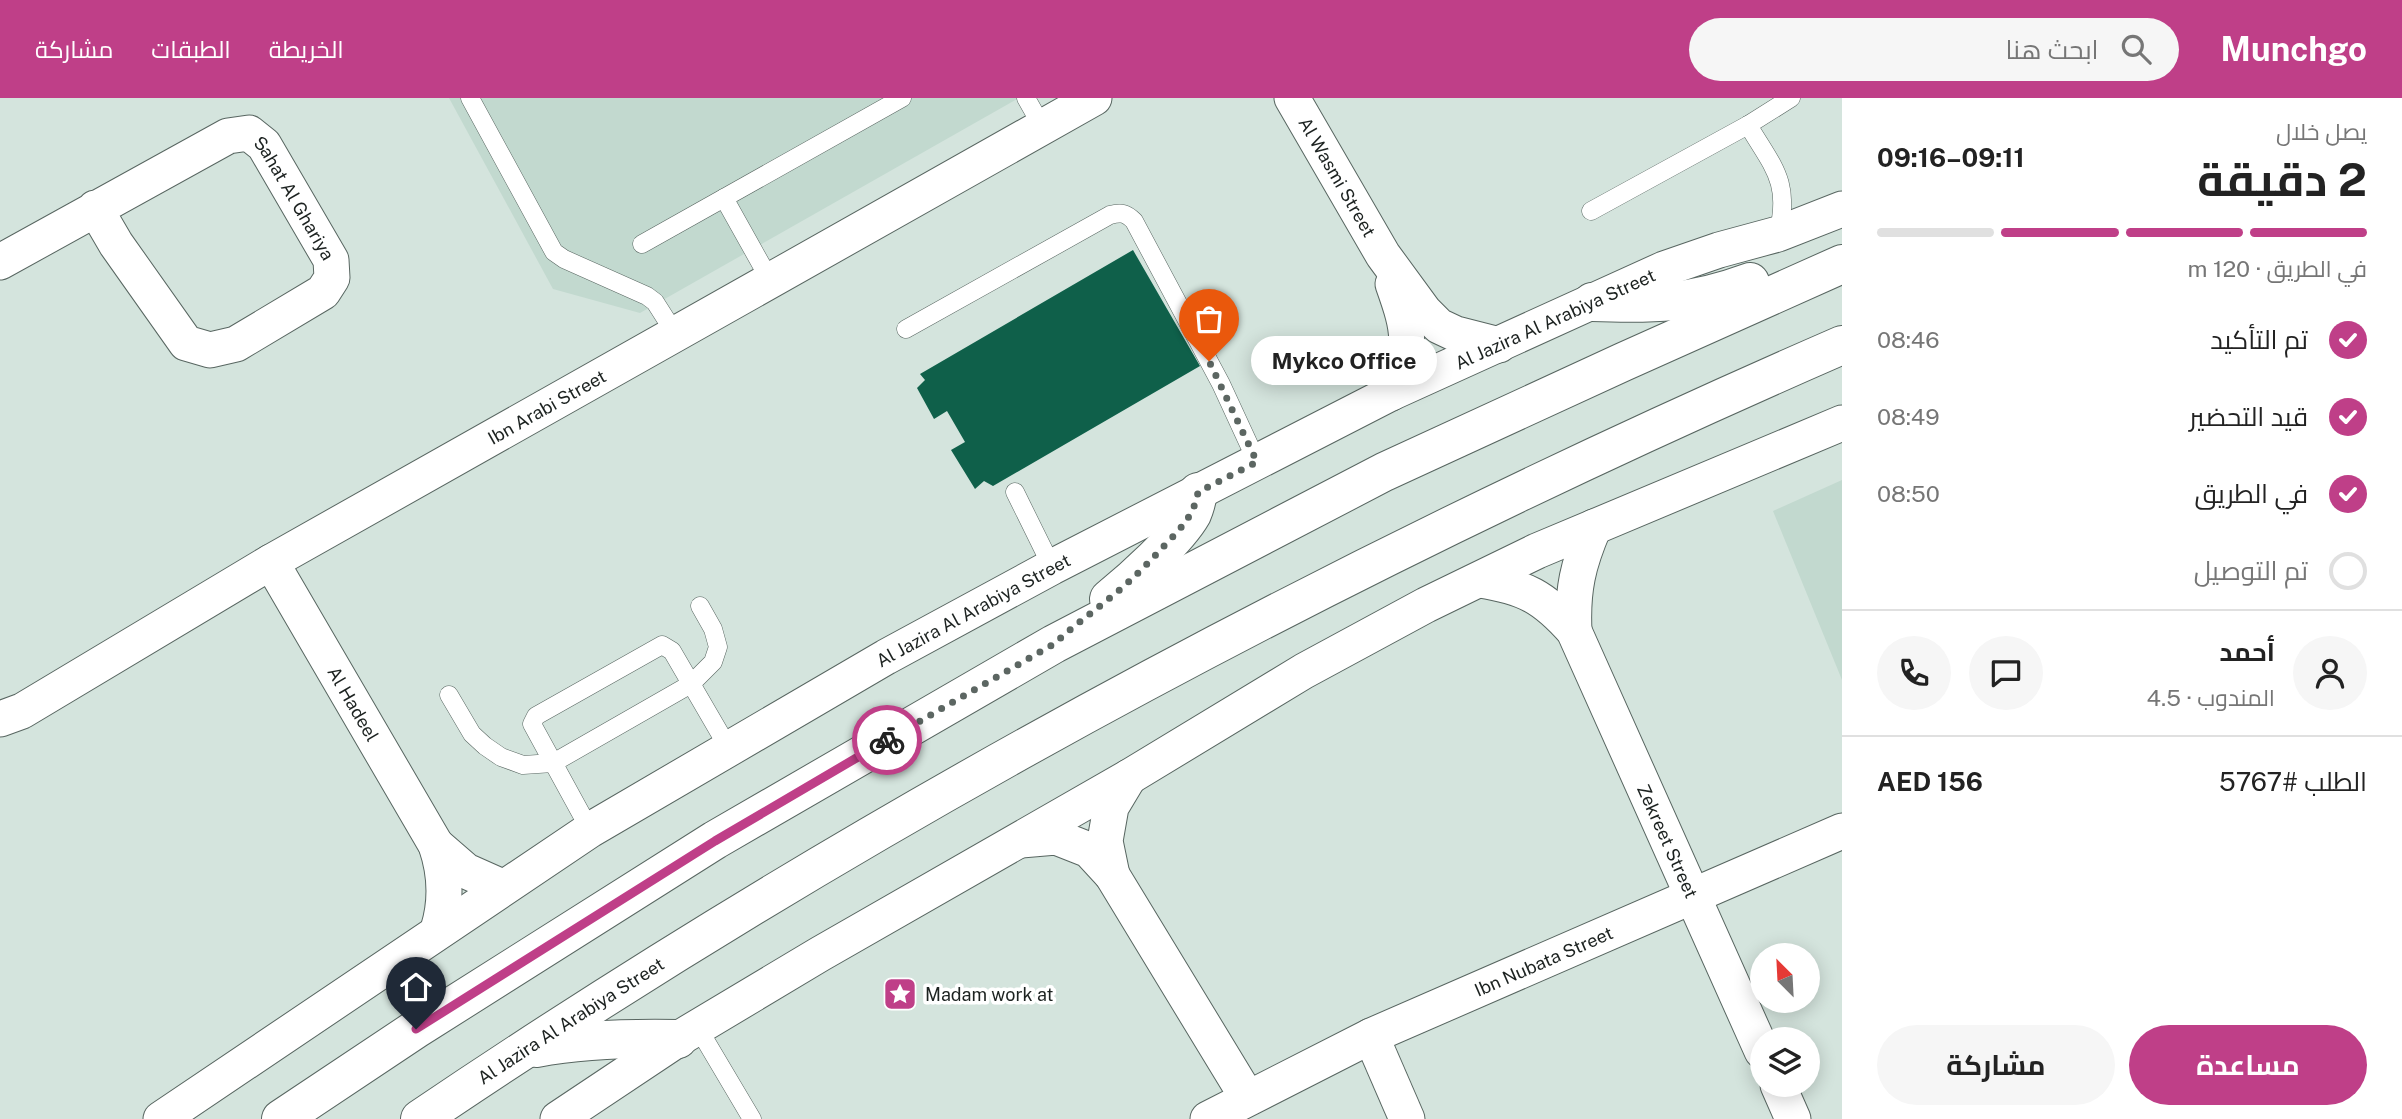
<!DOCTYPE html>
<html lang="ar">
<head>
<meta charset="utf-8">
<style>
  :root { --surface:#fff; --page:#f6f6f6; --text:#222; --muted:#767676; --line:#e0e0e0; --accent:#bf3f88 }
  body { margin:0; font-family:"Public Sans",Cairo,sans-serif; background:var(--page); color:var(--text); direction:rtl; height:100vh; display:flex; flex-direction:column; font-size:26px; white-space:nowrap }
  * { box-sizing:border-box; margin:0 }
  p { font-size:23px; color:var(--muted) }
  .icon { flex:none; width:38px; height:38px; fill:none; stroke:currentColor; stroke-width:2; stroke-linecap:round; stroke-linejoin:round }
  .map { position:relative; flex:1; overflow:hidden; direction:ltr }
  .panel { display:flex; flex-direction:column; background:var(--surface); width:560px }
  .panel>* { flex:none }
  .needle { width:46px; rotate:336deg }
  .buttons { position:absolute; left:1750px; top:845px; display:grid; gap:14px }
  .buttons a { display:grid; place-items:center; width:70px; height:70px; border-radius:50%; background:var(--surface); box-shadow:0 4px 18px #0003; font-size:35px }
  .pin { position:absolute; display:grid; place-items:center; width:60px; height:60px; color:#fff; margin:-72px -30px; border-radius:50% 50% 50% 0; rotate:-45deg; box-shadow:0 0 7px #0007 }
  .pin .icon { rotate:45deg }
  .courier { position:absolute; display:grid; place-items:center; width:70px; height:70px; margin:-35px; border:5px solid #bf3f88; border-radius:50%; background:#fff; color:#222; box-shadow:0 2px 9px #0007 }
  .bubble { position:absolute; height:49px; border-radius:24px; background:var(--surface); box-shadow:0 4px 18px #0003; font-size:23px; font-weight:700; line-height:49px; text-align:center; direction:rtl }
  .summary em { font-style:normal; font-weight:700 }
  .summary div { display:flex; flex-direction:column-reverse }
  .summary { display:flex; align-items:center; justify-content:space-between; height:119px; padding:0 35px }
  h1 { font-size:46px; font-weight:700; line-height:52px }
  .bar { display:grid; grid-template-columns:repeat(4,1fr); gap:10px 7px; align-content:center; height:84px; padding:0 35px }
  .bar i { height:9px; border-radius:5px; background:var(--line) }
  .bar .active { background:var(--accent) }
  .bar p { grid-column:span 4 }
  .line { display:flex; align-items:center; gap:18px; padding:0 35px; border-top:2px solid var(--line) }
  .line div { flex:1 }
  .round { display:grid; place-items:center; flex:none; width:74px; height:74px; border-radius:37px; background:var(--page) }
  ol { padding:0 35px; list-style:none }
  li { display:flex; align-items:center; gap:21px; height:77px }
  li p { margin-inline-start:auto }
  li .icon { padding:7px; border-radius:50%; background:var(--accent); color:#fff; stroke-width:4 }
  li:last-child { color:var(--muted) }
  li i { width:38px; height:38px; border:4px solid var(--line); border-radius:50% }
  .action { display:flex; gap:14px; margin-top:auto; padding:14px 35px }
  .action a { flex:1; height:80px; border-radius:42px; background:var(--accent); color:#fff; font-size:28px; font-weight:700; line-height:80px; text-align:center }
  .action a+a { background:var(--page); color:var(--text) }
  header { display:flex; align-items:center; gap:42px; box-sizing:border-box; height:98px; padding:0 35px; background:var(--accent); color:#fff }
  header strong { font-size:33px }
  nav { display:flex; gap:38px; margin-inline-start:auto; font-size:24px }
  .search { width:490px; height:63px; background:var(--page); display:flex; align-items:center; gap:18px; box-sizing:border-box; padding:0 24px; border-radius:38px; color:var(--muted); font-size:26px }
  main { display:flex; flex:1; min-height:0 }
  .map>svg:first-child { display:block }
  .built { fill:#c2d9cf }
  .building { fill:#0f604a }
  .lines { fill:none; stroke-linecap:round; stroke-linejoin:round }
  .service-casing { stroke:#586661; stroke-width:19 }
  .minor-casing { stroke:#586661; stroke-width:37 }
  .secondary-casing { stroke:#586661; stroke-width:40 }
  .service { stroke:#fff; stroke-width:18 }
  .minor { stroke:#fff; stroke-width:35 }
  .secondary { stroke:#fff; stroke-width:38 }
  .done { stroke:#5c6662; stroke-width:7; stroke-dasharray:0 12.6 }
  .route { stroke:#bf3f88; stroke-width:9 }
  .labels { text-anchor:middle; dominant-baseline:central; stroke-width:7; stroke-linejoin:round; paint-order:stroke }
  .street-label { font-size:18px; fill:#1c2220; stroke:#fff }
  .poi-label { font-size:18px; fill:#1c2220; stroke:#fff; text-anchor:start }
</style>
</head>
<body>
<header>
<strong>Munchgo</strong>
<div class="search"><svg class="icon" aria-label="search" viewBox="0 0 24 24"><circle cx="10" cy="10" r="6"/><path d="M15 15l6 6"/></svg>ابحث هنا</div>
<nav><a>الخريطة</a><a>الطبقات</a><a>مشاركة</a></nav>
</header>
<main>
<section class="panel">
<div class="summary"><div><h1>2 دقيقة</h1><p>يصل خلال</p></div><em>09:11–09:16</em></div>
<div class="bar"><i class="active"></i><i class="active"></i><i class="active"></i><i></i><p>في الطريق · 120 m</p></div>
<ol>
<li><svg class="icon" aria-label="check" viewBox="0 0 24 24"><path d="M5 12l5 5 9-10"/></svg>تم التأكيد<p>08:46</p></li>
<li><svg class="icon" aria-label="check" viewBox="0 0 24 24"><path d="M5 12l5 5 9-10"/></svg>قيد التحضير<p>08:49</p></li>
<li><svg class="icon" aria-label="check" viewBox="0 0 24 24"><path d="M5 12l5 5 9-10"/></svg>في الطريق<p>08:50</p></li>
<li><i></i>تم التوصيل</li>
</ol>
<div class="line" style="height:126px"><a class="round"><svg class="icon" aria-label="person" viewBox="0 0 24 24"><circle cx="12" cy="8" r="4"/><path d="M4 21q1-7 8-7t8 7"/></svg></a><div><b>أحمد</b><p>المندوب · 4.5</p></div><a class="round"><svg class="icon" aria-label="chat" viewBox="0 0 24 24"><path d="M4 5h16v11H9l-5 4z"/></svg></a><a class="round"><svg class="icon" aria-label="phone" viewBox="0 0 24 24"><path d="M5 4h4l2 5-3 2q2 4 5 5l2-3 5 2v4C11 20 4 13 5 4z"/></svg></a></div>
<div class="line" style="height:91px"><div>الطلب #5767</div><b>AED 156</b></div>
<div class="action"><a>مساعدة</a><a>مشاركة</a></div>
</section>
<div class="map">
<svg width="1842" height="1021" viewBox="0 0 1842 1021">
  <rect width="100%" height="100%" fill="#d4e4dd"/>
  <!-- built -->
  <g class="built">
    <polygon points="449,0 1019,0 640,215 553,191"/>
    <polygon points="1842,382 1842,582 1773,413"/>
  </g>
  <!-- building -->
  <polygon class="building" points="1133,152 1200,268 993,388 984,383 975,391 951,352 965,344 947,313 934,321 917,290 925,282 920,276"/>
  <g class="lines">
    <defs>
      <g id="service">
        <polyline points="470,0 554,154 564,161 647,198 655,204 676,237"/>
        <polyline points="1026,0 1043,30"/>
        <path d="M1748 27C1773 69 1791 84 1778 136"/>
        <polyline points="724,100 771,184"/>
        <polyline points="1591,113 1748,27 1791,0"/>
        <polyline points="642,146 902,0"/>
        <path d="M906 231 1110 117C1121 114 1126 115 1134 123L1221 286 1257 364"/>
        <polyline points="1015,394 1052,469"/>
        <polyline points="449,597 472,636 485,648 501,659 523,667 553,665 691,586 713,564 718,549 713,531 700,508"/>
        <polyline points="590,732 532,626 536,618 662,547 672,553 729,651"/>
        <polyline points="698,930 752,1021"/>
      </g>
      <g id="minor">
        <path id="s1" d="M1292 0 1383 157 1424 213 1439 228 1456 236 1499 247"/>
        <path id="s2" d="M0 164 228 38 249 35 264 47 331 162 332 180 323 194 236 246 210 252 186 245 116 146 95 110"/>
        <path d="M1391 295C1413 248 1410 234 1393 186"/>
        <path id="s3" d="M271 464 436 747C446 776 447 803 438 832"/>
        <path id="s4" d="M1480 482C1525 489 1544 499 1574 533L1762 953"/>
        <path d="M1574 533C1572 492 1578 466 1594 429"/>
        <path id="s5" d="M0 621 22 613 271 464 1094 0"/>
        <polyline points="1021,742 1056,739 1089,752 1112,777 1247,999"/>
        <polyline points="436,747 466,773 502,789"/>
        <polyline points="1112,777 1105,743 1111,709 1129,679"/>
        <polyline points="1371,938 1407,1021"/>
        <polyline points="1778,987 1793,1021"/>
        <path id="s6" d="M161 1021 590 732 886 559 1052 469 1391 295 1664 171 1719 152 1778 136 1842 111"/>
        <polyline points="558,1021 678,941 820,856 1129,679 1304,573 1426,507 1537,453 1842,325"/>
        <path id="s7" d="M1208 1021 1371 938 1842 733"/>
      </g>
      <g id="secondary">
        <path d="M1592 204C1655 206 1690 206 1750 184"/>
        <path d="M1109 501C1132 482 1178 441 1192 416 1195 409 1197 402 1198 394"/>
        <path d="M536 950C584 941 630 940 678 941"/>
        <polyline points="281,1021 416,931 715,742 1054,546 1384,374 1623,264 1842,166"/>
        <path id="s8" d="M420 1021C868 718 1346 463 1842 247"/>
      </g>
    </defs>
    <!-- service casing -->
    <use href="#service" class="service-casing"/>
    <!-- minor casing -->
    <use href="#minor" class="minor-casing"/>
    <!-- secondary casing -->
    <use href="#secondary" class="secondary-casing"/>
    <!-- service -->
    <use href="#service" class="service"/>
    <!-- minor -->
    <use href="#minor" class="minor"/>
    <!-- secondary -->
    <use href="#secondary" class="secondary"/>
  </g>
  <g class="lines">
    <!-- done -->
    <path class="done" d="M887 642 1054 546C1074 527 1096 512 1117 494 1134 480 1149 464 1164 448 1180 431 1194 418 1198 394L1257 364 1209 263"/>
    <!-- route -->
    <polyline class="route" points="416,931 715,743 887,642"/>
  </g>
  <!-- icons -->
  <defs>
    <symbol id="sight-square" viewBox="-11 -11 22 22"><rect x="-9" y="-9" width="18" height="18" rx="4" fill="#bf3f88" stroke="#fff"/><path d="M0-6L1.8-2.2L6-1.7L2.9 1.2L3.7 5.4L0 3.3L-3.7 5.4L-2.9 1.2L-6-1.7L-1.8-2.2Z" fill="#fff"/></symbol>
  </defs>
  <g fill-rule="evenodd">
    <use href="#sight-square" x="881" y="877" width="38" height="38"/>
  </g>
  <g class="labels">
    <!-- street labels -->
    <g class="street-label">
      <text stroke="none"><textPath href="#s1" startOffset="91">Al Wasmi Street</textPath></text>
      <text stroke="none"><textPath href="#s2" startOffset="362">Sahat Al Ghariya</textPath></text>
      <text stroke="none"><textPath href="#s6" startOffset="1610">Al Jazira Al Arabiya Street</textPath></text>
      <text stroke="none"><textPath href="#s5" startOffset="630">Ibn Arabi Street</textPath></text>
      <text stroke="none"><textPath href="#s6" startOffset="959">Al Jazira Al Arabiya Street</textPath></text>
      <text stroke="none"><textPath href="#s3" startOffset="164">Al Hadeel</textPath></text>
      <text stroke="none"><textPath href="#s4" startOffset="340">Zekreet Street</textPath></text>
      <text stroke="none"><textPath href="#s7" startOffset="371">Ibn Nubata Street</textPath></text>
      <text stroke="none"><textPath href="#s8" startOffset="180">Al Jazira Al Arabiya Street</textPath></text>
    </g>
    <!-- poi labels -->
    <g class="poi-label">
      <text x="925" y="896">Madam work at</text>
    </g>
  </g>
</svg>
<div class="buttons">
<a><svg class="needle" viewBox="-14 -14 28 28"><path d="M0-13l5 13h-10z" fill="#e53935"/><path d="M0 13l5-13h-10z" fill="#767676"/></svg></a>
<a><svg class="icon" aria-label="layers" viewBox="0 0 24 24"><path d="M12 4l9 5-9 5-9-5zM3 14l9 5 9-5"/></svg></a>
</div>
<div class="pin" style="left:1209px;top:263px;background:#ea580c"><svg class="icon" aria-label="bag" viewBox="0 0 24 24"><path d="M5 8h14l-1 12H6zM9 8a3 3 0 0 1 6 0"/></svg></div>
<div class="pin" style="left:416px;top:931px;background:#1f2937"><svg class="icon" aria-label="home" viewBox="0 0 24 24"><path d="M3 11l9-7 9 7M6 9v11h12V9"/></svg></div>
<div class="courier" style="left:887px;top:642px"><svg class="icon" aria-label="bike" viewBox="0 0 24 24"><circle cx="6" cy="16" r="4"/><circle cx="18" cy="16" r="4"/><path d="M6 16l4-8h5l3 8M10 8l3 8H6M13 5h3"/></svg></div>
<div class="bubble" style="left:1251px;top:238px;width:186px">Mykco Office</div>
</div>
</main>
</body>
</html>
